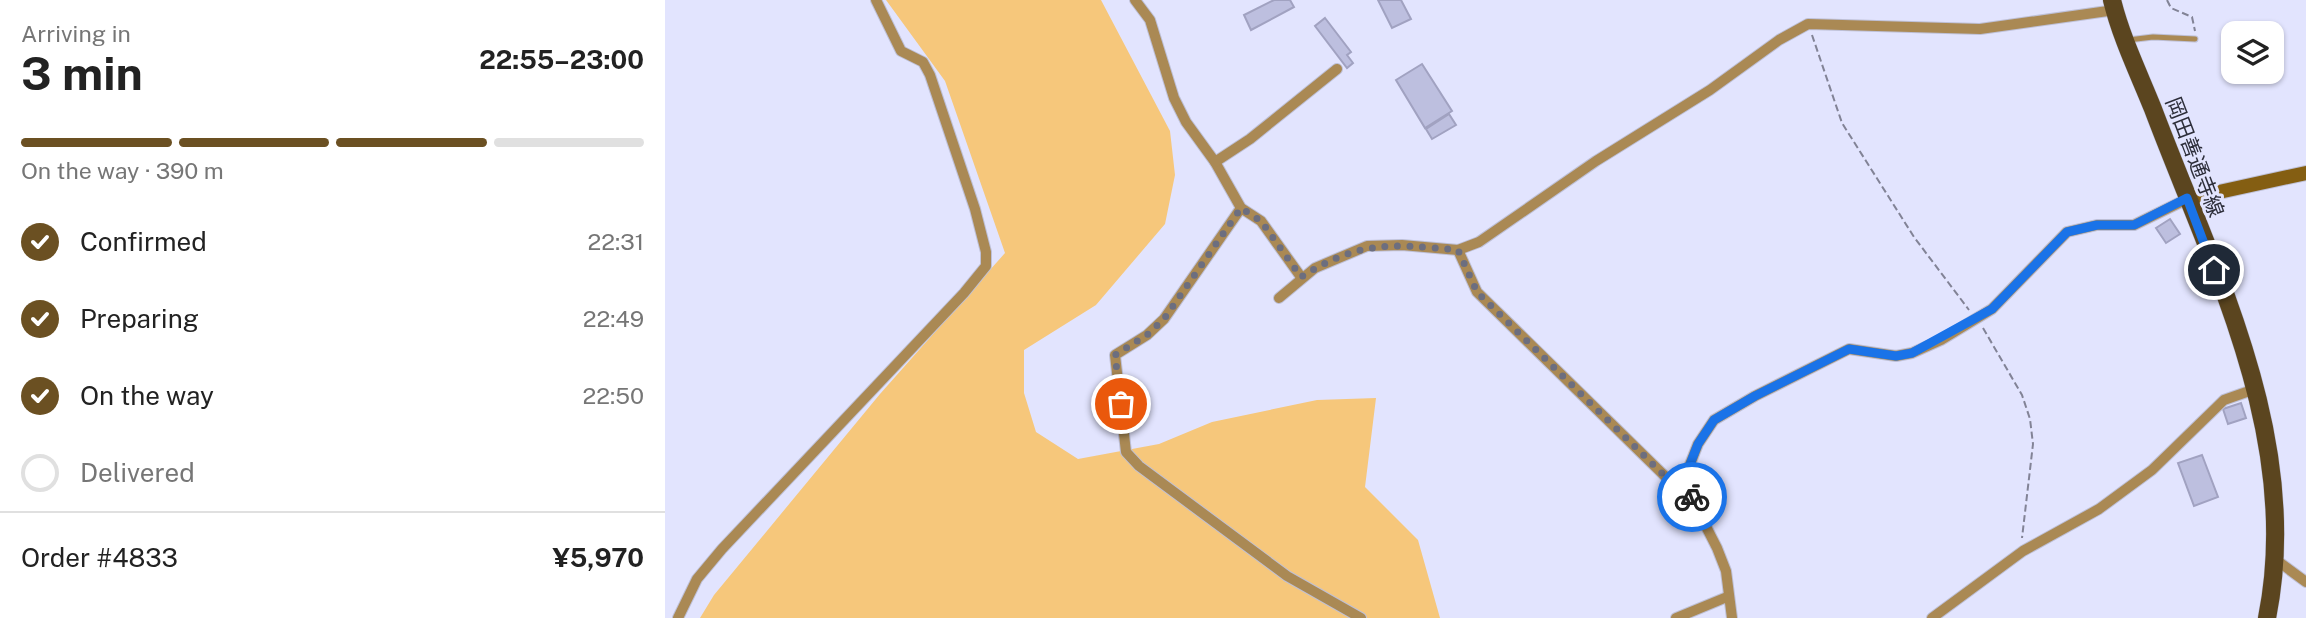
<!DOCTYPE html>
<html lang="en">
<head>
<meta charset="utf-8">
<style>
  :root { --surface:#fff; --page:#f6f6f6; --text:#222; --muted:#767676; --line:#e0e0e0; --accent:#6b5022 }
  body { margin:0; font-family:"Public Sans","Noto Sans JP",sans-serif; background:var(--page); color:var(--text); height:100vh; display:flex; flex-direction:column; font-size:26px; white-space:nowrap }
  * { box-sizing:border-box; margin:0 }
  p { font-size:23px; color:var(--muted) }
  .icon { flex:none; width:38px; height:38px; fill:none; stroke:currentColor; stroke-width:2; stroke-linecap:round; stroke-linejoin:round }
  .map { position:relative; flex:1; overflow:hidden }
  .details { display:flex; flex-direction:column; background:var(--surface); width:665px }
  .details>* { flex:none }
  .buttons { position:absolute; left:1556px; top:21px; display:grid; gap:14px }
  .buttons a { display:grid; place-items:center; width:63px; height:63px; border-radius:14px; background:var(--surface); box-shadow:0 2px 5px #0004; font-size:35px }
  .pin { position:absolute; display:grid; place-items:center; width:60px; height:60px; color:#fff; margin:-30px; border:4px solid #fff; border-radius:50%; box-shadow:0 2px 7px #0007 }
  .courier { position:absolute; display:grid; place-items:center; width:70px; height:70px; margin:-35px; border:5px solid #1a73e8; border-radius:50%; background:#fff; color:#222; box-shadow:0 2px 9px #0007 }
  .head em { font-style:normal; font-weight:700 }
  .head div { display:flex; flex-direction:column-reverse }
  .head { display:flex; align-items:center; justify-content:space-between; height:119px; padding:0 21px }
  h1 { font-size:46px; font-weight:700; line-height:52px }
  .bar { display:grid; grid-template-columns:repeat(4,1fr); gap:10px 7px; align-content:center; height:84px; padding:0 21px }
  .bar i { height:9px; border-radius:5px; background:var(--line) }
  .bar .active { background:var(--accent) }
  .bar p { grid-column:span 4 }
  .line { display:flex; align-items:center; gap:18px; padding:0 21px; border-top:2px solid var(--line) }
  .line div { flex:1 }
  ol { padding:0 21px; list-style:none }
  li { display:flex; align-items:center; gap:21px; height:77px }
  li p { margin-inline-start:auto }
  li .icon { padding:7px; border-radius:50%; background:var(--accent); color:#fff; stroke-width:4 }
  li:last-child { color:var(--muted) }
  li i { width:38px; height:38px; border:4px solid var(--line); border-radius:50% }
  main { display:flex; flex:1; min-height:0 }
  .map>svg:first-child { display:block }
  .green { fill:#f6c77b }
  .building { fill:#bdbfdf; stroke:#a1a2c1; stroke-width:2 }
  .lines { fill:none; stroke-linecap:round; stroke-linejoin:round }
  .lane-casing { stroke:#bec0d7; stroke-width:7 }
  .street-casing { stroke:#bec0d7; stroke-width:12 }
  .secondary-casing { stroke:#bec0d7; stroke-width:16 }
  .primary-casing { stroke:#bec0d7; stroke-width:19 }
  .path { stroke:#828396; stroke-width:2; stroke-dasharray:7 3.5; stroke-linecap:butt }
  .lane { stroke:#aa8954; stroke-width:5 }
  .street { stroke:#aa8954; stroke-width:10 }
  .secondary { stroke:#845e12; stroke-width:14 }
  .primary { stroke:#5b451f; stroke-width:18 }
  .done { stroke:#6c6e7f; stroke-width:7; stroke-dasharray:0 12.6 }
  .route { stroke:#1a73e8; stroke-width:9 }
  .labels { text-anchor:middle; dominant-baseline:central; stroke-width:6; stroke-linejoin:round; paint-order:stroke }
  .street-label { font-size:21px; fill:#2d2e3a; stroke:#e2e4fe }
</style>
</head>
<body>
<main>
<section class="details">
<div class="head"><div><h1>3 min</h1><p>Arriving in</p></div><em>22:55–23:00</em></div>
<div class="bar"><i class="active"></i><i class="active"></i><i class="active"></i><i></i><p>On the way · 390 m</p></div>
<ol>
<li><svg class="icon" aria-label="check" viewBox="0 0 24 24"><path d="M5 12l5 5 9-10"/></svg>Confirmed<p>22:31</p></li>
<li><svg class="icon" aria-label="check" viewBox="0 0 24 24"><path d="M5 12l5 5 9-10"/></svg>Preparing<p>22:49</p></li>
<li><svg class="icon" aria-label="check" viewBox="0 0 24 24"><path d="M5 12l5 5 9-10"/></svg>On the way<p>22:50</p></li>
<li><i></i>Delivered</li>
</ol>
<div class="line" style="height:91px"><div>Order #4833</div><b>¥5,970</b></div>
</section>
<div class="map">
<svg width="1641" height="618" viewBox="0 0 1641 618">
  <rect width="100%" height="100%" fill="#e2e4fe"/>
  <!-- green -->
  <polygon class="green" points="221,0 436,0 505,131 510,175 500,224 431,305 359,350 359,393 371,432 413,459 494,444 547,422 652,400 711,398 700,487 753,540 775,618 35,618 49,595 215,394 340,253 280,81"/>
  <!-- building -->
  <g class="building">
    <polygon points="609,0 625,0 629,7 586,30 579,15"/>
    <polygon points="713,0 736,0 746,19 727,28"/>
    <polygon points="660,18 686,52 682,55 688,63 682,68 650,26"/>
    <polygon points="757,64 787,111 760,128 731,80"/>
    <polygon points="784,114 791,125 767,139 761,129"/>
    <polygon points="1505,219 1515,234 1501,243 1491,228"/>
    <polygon points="1576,403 1581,418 1563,424 1558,409"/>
    <polygon points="1537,455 1553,497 1529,506 1513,463"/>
  </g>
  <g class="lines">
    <defs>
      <polyline id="lane" points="1463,40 1488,37 1530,39"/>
      <g id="street">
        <polyline points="470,0 485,20 509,98 521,122 550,162 576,208 596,221 636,277"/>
        <polyline points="550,162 585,139 672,69"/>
        <polyline points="576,208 499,319 482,335 450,355 461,452 474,466 622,576 696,618"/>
        <polyline points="793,250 812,292 1009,485 1027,499 1052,548 1061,571 1067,618"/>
        <polyline points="614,298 650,268 702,246 737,245 793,250 814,242 931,161 1045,90 1114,40 1143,24 1315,29 1450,10"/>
        <polyline points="1027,499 1022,472 1033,444 1049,420 1090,396 1184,349 1231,356 1247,353 1276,340 1327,309 1402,232 1432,225 1469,225 1522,199"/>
        <polyline points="1610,559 1641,582"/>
        <polyline points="13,618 32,579 57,549 299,293 321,266 321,252 310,209 265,75 258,62 236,51 211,0"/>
        <polyline points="1011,618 1062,597"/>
        <polyline points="1267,618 1358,551 1434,509 1487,470 1559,400 1590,389"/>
      </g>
      <polyline id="secondary" points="1522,199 1641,173"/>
      <path id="primary" d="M1447 0C1456 37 1474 74 1488 109 1549 271 1638 440 1602 618"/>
    </defs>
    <!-- lane casing -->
    <use href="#lane" class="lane-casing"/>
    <!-- street casing -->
    <use href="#street" class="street-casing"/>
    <!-- secondary casing -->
    <use href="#secondary" class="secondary-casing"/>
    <!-- primary casing -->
    <use href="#primary" class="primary-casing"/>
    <!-- path -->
    <g class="path">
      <polyline points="1502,0 1506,8 1527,17 1530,31"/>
      <polyline points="1147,35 1177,123 1249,237 1304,310"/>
      <polyline points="1318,328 1357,395 1365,419 1368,444 1357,538"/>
    </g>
    <!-- lane -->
    <use href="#lane" class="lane"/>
    <!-- street -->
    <use href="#street" class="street"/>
    <!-- secondary -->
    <use href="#secondary" class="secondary"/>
    <!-- primary -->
    <use href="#primary" class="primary"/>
  </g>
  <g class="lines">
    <!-- done -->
    <path class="done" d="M456 404 450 355 482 335 499 319 576 208 596 221 636 277C695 240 726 244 793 250L812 292 1009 485 1027 499V497"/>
    <!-- route -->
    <polyline class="route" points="1027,497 1022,472 1033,444 1049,420 1090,396 1184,349 1231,356 1247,353 1327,309 1402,232 1432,225 1469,225 1522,198 1549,270"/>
  </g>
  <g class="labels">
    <!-- street labels -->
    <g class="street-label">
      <text transform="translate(1530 157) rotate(69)">岡田善通寺線</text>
    </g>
  </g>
</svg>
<div class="buttons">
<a><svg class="icon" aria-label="layers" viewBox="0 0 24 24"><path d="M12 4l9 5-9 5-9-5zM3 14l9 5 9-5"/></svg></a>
</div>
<div class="pin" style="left:456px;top:404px;background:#ea580c"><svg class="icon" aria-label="bag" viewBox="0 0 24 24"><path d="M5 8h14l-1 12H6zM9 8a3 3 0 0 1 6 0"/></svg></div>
<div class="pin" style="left:1549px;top:270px;background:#1f2937"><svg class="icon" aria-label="home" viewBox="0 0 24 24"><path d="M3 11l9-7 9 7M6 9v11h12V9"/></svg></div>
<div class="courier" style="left:1027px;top:497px"><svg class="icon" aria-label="bike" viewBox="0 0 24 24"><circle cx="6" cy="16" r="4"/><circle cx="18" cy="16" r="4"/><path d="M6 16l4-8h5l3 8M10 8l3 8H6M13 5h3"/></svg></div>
</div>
</main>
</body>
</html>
